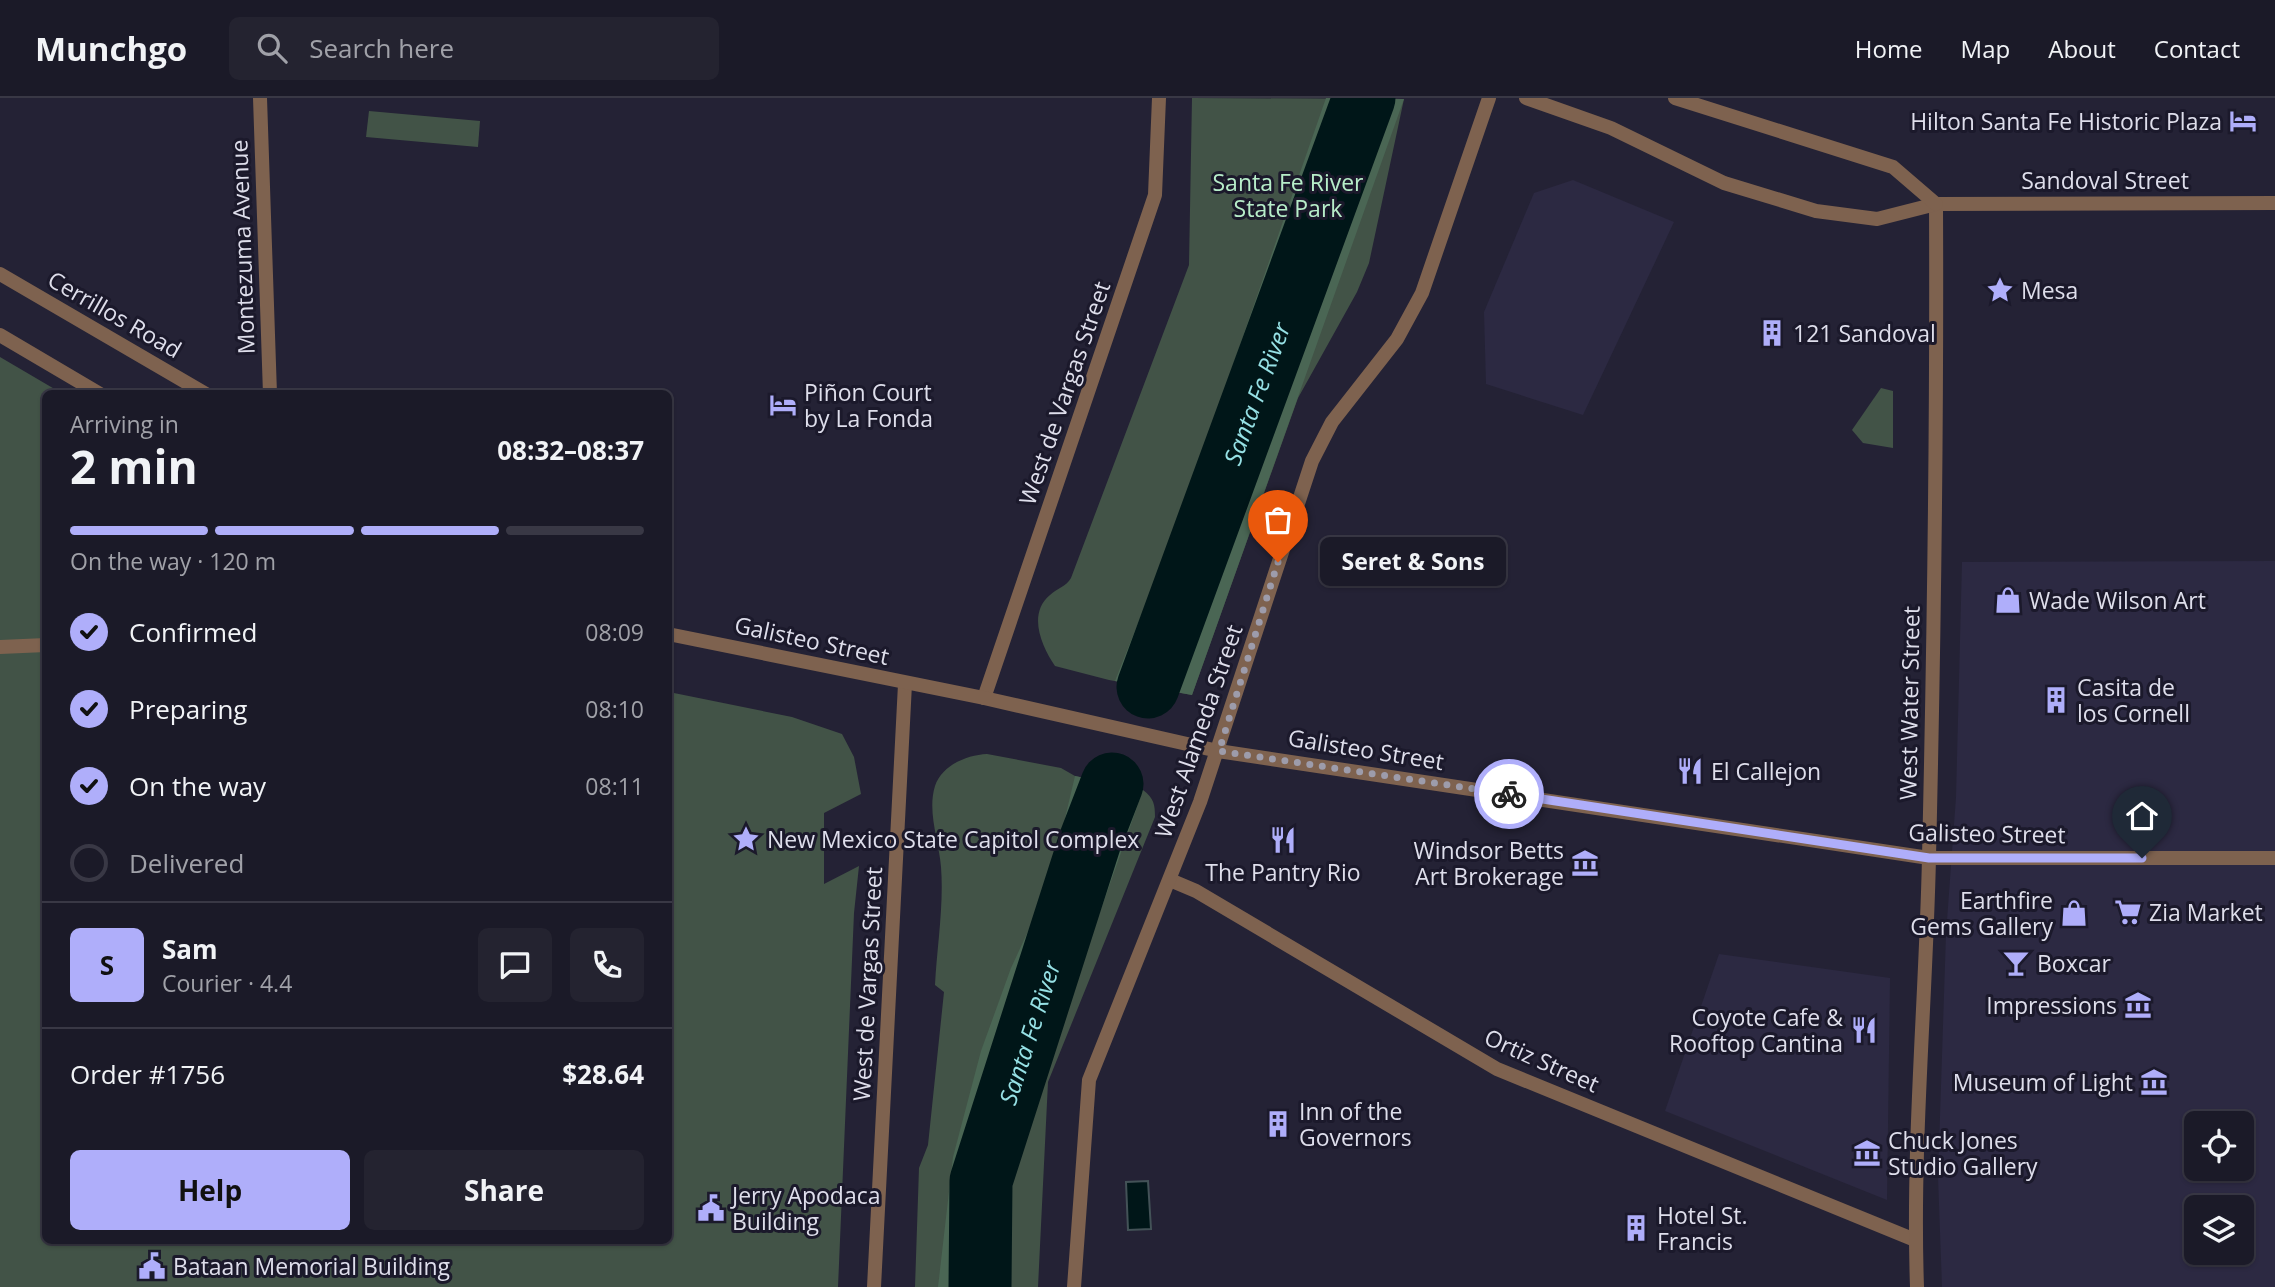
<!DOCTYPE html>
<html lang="en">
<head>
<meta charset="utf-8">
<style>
  :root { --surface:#1b1a28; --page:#242330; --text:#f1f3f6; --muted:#a0a1a8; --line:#393845; --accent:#afaefa }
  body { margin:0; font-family:"Open Sans",sans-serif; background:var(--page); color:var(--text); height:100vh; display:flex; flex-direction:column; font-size:26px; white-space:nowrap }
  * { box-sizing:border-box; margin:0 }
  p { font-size:23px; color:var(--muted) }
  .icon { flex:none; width:38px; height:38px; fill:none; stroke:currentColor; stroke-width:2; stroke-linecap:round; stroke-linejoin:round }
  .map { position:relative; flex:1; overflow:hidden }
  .panel { position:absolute; left:42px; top:292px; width:630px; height:854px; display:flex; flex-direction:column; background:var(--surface); border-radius:10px; box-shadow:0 2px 5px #0004,0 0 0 2px var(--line) }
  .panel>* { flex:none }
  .tools { position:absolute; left:2184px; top:1013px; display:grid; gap:14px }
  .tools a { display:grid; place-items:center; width:70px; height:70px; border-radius:10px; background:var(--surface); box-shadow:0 2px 5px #0004,0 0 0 2px var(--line); font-size:35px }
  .pin { position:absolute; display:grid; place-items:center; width:60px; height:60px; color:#fff; margin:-72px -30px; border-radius:50% 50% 50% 0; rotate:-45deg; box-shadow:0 0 7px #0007 }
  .pin .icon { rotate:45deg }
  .courier { position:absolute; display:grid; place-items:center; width:70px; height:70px; margin:-35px; border:5px solid #afaefa; border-radius:50%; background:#fff; color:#222; box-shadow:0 2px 9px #0007 }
  .bubble { position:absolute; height:49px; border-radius:10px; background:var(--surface); box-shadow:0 2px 5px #0004,0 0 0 2px var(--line); font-size:23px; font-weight:700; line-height:49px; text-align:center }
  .summary em { font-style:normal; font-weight:700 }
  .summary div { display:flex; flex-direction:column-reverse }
  .summary { display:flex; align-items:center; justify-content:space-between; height:119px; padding:0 28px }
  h1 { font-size:46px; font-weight:700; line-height:52px }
  .bar { display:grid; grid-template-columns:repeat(4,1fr); gap:10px 7px; align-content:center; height:84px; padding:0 28px }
  .bar i { height:9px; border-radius:5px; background:var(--line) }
  .bar .current { background:var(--accent) }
  .bar p { grid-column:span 4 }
  .line { display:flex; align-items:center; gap:18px; padding:0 28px; border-top:2px solid var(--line) }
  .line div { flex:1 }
  .round { display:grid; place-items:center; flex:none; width:74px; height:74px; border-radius:10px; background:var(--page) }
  ol { padding:0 28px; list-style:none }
  li { display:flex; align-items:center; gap:21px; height:77px }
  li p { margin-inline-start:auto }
  li .icon { padding:7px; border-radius:50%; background:var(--accent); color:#111; stroke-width:4 }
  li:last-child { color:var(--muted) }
  li i { width:38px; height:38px; border:4px solid var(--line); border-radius:50% }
  .primary-button { display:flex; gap:14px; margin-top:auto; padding:14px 28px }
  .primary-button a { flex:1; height:80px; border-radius:10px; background:var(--accent); color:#111; font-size:28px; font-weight:700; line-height:80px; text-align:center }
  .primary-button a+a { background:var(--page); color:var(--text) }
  header { display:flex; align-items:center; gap:42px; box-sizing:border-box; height:98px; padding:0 35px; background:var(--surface); border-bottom:2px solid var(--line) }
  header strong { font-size:33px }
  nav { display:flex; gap:38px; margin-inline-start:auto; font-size:24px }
  .search { width:490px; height:63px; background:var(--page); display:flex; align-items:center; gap:18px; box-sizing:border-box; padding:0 24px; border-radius:10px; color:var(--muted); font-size:26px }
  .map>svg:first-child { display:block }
  .built { fill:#2c2942; fill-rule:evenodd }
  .green { fill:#425347 }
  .forest { fill:#4a6654 }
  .water { fill:#001618; stroke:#435257; stroke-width:2 }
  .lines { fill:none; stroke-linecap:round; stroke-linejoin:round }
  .river { stroke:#001618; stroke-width:63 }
  .minor { stroke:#7e624f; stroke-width:14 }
  .tertiary { stroke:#7e624f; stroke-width:14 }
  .done { stroke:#9d9cab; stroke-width:7; stroke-dasharray:0 12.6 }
  .route { stroke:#afaefa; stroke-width:9 }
  .labels { text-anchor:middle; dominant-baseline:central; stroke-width:6; stroke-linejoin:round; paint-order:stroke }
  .poi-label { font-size:23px; fill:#dedeeb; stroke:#1b192b; text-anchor:start }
  .street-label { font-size:23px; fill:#dedeeb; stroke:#1b192b }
  .park-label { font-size:23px; fill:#b7edc9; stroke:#1b192b }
  .water-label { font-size:24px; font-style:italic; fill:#96e1e5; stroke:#1b192b }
</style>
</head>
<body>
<header>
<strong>Munchgo</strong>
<div class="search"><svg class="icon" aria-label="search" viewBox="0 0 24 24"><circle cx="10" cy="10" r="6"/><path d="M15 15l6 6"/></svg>Search here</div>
<nav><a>Home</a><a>Map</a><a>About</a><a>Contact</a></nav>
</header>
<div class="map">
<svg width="2275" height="1189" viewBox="0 0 2275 1189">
  <rect width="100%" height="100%" fill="#242235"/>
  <!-- built -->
  <g class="built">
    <polygon points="1573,82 1674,124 1583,317 1486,286 1484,214 1534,95"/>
    <path d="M2275 463V1189H1942L1938 1079 1946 836 1956 699 1962 464ZM2196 1026H2242V1071H2196ZM2196 1110H2242V1155H2196Z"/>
    <polygon points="1719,856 1890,880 1887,1102 1665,1013"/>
  </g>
  <!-- green -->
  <g class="green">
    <path d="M1192 0 1404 1 1369 165 1357 194 1298 300 1192 597 1109 582 1055 568C1042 549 1027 516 1050 497 1057 490 1066 489 1071 480L1189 167Z"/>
    <polygon points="369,13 480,23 478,49 366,39"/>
    <polygon points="0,259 63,296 46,296 46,1143 668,1143 669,594 792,619 842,636 854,659 861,696 824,715 824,786 859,768 854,815 838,1189 0,1189"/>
    <polygon points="1881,290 1893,293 1893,350 1863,345 1852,332"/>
    <path d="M987 656 1061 670 1075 678 1143 692C1154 700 1155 707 1155 719L1048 984 1038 1189H915L919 1070 928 1047 944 894 935 887C937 849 944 807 941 769 939 743 927 714 935 688 942 667 967 657 987 656Z"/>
  </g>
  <!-- forest -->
  <g class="forest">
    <polygon points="1326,0 1404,1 1192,597 1115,583 1179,422"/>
    <polygon points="1075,678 1143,692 1061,925 1040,957 998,1086 994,1189 938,1189 953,1059 981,953 1011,870 1049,788"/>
  </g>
  <!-- water -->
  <polygon class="water" points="1148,1083 1151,1131 1128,1132 1126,1084"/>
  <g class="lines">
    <!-- river -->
    <g class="river">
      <path id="s1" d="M1148 589 1364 0"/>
      <path id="s2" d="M980 1189 981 1083 1090 743 1112 686"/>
    </g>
    <!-- minor -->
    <g class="minor">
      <polyline points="984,600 1155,97 1159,0"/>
      <polyline points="1218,653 1929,760 2275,760"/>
      <polyline points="1170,782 1196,793 1497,971 1915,1142"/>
      <polyline points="874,1189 905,586"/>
      <path d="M1917 1189C1912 1046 1926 902 1929 759 1934 542 1937 324 1936 106"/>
    </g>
    <!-- tertiary -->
    <g class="tertiary">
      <polyline points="260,0 270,296"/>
      <polyline points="1526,0 1611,30 1724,85 1816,113 1877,121 1936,106 2275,105"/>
      <polyline points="1675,0 1893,69 1936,106"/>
      <polyline points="0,176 206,296"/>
      <polyline points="0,237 100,296"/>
      <polyline points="668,536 984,600 1218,653"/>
      <polyline points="0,549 46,547"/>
      <polyline points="1074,1189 1089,982 1200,704 1312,363 1332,324 1397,241 1422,195 1489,0"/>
    </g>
  </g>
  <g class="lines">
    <!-- done -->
    <polyline class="done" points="1278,464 1219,653 1509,696"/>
    <!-- route -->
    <polyline class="route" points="1509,696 1929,760 2142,760"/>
  </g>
  <!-- icons -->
  <defs>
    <symbol id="hotel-bare" viewBox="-9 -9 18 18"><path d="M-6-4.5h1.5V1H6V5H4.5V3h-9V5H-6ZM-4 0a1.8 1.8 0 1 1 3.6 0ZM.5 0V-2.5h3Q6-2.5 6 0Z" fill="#afaefa" stroke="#1b192b" stroke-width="2.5" paint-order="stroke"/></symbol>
    <symbol id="sight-bare" viewBox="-9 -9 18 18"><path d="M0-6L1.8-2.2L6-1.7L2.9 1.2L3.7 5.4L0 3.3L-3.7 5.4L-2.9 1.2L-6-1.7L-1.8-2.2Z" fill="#afaefa" stroke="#1b192b" stroke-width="2.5" paint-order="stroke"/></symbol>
    <symbol id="building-bare" viewBox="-9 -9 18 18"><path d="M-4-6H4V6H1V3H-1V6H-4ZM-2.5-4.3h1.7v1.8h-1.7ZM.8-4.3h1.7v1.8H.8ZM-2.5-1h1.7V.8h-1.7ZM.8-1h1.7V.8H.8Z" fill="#afaefa" stroke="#1b192b" stroke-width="2.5" paint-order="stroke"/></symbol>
    <symbol id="shop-bare" viewBox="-9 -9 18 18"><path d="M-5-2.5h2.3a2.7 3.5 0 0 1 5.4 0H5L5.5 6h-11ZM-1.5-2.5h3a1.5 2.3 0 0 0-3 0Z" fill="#afaefa" stroke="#1b192b" stroke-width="2.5" paint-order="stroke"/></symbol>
    <symbol id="restaurant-bare" viewBox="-9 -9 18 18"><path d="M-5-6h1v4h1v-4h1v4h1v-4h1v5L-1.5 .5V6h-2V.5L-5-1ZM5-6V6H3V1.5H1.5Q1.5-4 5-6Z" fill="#afaefa" stroke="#1b192b" stroke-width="2.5" paint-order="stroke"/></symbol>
    <symbol id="museum-bare" viewBox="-9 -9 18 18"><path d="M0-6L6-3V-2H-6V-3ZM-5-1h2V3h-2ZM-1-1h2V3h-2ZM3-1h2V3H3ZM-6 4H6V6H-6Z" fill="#afaefa" stroke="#1b192b" stroke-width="2.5" paint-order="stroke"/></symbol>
    <symbol id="supermarket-bare" viewBox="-9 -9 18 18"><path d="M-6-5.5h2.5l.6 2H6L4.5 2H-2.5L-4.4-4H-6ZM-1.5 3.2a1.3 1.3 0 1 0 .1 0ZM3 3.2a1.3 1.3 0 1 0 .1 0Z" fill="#afaefa" stroke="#1b192b" stroke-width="2.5" paint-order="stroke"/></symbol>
    <symbol id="bar-bare" viewBox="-9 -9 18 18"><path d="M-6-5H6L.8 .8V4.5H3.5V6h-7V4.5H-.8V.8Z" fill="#afaefa" stroke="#1b192b" stroke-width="2.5" paint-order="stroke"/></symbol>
    <symbol id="civic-bare" viewBox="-9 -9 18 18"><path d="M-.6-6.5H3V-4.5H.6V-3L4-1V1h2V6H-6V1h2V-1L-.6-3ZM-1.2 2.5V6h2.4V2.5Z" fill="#afaefa" stroke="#1b192b" stroke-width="2.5" paint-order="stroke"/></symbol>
  </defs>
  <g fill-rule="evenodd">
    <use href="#hotel-bare" x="2224" y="4" width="38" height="38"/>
    <use href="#sight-bare" x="1981" y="173" width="38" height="38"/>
    <use href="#building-bare" x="1753" y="216" width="38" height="38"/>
    <use href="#hotel-bare" x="764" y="288" width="38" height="38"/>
    <use href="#shop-bare" x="1989" y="483" width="38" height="38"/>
    <use href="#building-bare" x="2037" y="583" width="38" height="38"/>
    <use href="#restaurant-bare" x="1671" y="654" width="38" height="38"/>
    <use href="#sight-bare" x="727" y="722" width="38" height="38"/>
    <use href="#restaurant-bare" x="1264" y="723" width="38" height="38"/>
    <use href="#museum-bare" x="1566" y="746" width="38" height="38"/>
    <use href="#supermarket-bare" x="2109" y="795" width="38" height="38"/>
    <use href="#shop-bare" x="2055" y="796" width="38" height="38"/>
    <use href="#bar-bare" x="1997" y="846" width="38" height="38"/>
    <use href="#museum-bare" x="2119" y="888" width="38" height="38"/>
    <use href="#restaurant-bare" x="1845" y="913" width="38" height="38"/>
    <use href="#museum-bare" x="2135" y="965" width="38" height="38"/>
    <use href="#building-bare" x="1259" y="1007" width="38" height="38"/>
    <use href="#museum-bare" x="1848" y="1036" width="38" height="38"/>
    <use href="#civic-bare" x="692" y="1091" width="38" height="38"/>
    <use href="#building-bare" x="1617" y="1111" width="38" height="38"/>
    <use href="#civic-bare" x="133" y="1149" width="38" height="38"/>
  </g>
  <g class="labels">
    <!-- poi labels -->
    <g class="poi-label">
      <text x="2222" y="23" text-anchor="end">Hilton Santa Fe Historic Plaza</text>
      <text x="2021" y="192">Mesa</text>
      <text x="1793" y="235">121 Sandoval</text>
      <text x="804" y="294">Piñon Court<tspan x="804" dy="26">by La Fonda</tspan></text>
      <text x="2029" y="502">Wade Wilson Art</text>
      <text x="2077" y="589">Casita de<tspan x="2077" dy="26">los Cornell</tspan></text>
      <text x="1711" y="673">El Callejon</text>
      <text x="767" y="741">New Mexico State Capitol Complex</text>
      <text x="1564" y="752" text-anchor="end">Windsor Betts<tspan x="1564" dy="26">Art Brokerage</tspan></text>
      <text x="1283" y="774" text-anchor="middle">The Pantry Rio</text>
      <text x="2053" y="802" text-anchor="end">Earthfire<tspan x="2053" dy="26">Gems Gallery</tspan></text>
      <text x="2149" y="814">Zia Market</text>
      <text x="2037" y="865">Boxcar</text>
      <text x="2117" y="907" text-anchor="end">Impressions</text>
      <text x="1843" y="919" text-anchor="end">Coyote Cafe &amp;<tspan x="1843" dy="26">Rooftop Cantina</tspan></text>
      <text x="2133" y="984" text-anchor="end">Museum of Light</text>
      <text x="1299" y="1013">Inn of the<tspan x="1299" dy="26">Governors</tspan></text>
      <text x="1888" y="1042">Chuck Jones<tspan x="1888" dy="26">Studio Gallery</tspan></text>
      <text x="732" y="1097">Jerry Apodaca<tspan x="732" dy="26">Building</tspan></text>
      <text x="1657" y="1117">Hotel St.<tspan x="1657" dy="26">Francis</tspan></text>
      <text x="173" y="1168">Bataan Memorial Building</text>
    </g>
    <!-- street labels -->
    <g class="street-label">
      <text x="2105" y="82">Sandoval Street</text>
      <text transform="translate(242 149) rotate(-92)">Montezuma Avenue</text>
      <text transform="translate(115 216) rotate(30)">Cerrillos Road</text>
      <text transform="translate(1064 295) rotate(-71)">West de Vargas Street</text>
      <text transform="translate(812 542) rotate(12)">Galisteo Street</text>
      <text transform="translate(1909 605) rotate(-89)">West Water Street</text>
      <text transform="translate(1198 633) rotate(-71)">West Alameda Street</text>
      <text transform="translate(1366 651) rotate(9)">Galisteo Street</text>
      <text transform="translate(1987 735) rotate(1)">Galisteo Street</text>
      <text transform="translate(867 886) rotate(-87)">West de Vargas Street</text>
      <text transform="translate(1542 962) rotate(24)">Ortiz Street</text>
    </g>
    <!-- park labels -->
    <g class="park-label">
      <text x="1288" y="84">Santa Fe River<tspan x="1288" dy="26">State Park</tspan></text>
    </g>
    <!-- water labels -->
    <g class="water-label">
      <text stroke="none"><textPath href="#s1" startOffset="313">Santa Fe River</textPath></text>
      <text stroke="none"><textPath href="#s2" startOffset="262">Santa Fe River</textPath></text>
    </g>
  </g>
</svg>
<div class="tools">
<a><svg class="icon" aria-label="locate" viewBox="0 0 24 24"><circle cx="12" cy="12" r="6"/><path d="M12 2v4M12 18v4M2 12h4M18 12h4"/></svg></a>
<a><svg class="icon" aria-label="layers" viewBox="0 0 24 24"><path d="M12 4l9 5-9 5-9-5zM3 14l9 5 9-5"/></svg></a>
</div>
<div class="pin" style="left:1278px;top:464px;background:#ea580c"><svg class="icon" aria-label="bag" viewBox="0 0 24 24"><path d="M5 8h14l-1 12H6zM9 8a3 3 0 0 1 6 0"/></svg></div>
<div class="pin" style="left:2142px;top:760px;background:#1f2937"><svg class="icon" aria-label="home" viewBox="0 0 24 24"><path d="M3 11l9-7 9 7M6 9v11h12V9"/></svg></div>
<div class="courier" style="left:1509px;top:696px"><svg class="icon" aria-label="bike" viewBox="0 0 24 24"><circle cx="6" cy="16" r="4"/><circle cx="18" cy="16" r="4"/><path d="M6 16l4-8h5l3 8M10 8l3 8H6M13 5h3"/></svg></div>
<div class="bubble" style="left:1320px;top:439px;width:186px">Seret &amp; Sons</div>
<section class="panel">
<div class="summary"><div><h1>2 min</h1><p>Arriving in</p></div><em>08:32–08:37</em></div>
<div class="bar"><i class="current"></i><i class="current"></i><i class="current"></i><i></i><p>On the way · 120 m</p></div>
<ol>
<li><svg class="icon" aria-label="check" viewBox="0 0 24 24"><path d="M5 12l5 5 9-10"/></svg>Confirmed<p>08:09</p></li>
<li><svg class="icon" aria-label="check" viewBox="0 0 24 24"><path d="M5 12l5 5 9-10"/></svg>Preparing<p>08:10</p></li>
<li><svg class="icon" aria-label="check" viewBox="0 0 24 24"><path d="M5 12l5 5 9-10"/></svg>On the way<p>08:11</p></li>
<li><i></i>Delivered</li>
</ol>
<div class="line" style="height:126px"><b class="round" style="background:var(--accent);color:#111">S</b><div><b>Sam</b><p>Courier · 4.4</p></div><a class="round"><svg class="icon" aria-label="chat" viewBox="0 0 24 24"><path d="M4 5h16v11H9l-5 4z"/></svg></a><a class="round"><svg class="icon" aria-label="phone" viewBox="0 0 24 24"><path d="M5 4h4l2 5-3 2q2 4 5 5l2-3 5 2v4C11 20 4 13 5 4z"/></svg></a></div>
<div class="line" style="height:91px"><div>Order #1756</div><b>$28.64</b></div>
<div class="primary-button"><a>Help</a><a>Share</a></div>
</section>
</div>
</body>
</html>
